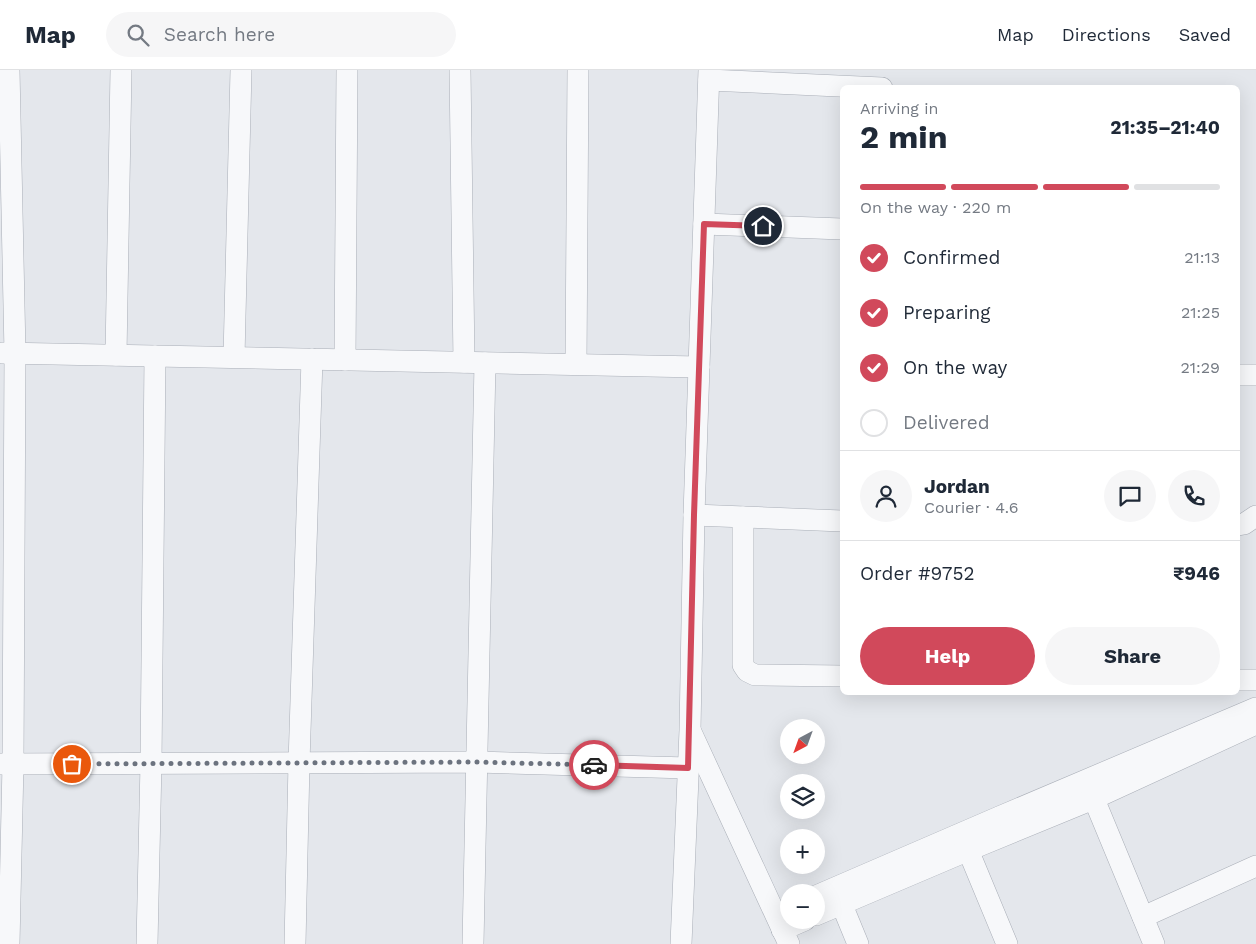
<!DOCTYPE html>
<html lang="en">
<head>
<meta charset="utf-8">
<style>
  :root { --surface:#fff; --page:#f6f6f7; --text:#1f2937; --muted:#747a83; --line:#e0e1e3; --accent:#d1495b }
  body { margin:0; font-family:"Work Sans",sans-serif; background:var(--page); color:var(--text); height:100vh; display:flex; flex-direction:column; font-size:19px; white-space:nowrap }
  * { box-sizing:border-box; margin:0 }
  p { font-size:16px; color:var(--muted) }
  .icon { flex:none; width:28px; height:28px; fill:none; stroke:currentColor; stroke-width:2; stroke-linecap:round; stroke-linejoin:round }
  .map { position:relative; flex:1; overflow:hidden }
  .side { position:absolute; left:840px; top:15px; width:400px; height:610px; display:flex; flex-direction:column; background:var(--surface); border-radius:8px; box-shadow:0 5px 20px #0002 }
  .side>* { flex:none }
  .needle { width:32px; rotate:221deg }
  .controls { position:absolute; left:780px; top:649px; display:grid; gap:10px }
  .controls a { display:grid; place-items:center; width:45px; height:45px; border-radius:50%; background:var(--surface); box-shadow:0 5px 20px #0002; font-size:25px }
  .pin { position:absolute; display:grid; place-items:center; width:42px; height:42px; color:#fff; margin:-21px; border:2px solid #fff; border-radius:50%; box-shadow:0 1px 5px #0007 }
  .courier { position:absolute; display:grid; place-items:center; width:50px; height:50px; margin:-25px; border:4px solid #d1495b; border-radius:50%; background:#fff; color:#222; box-shadow:0 1px 6px #0007 }
  .headline em { font-style:normal; font-weight:700 }
  .headline div { display:flex; flex-direction:column-reverse }
  .headline { display:flex; align-items:center; justify-content:space-between; height:85px; padding:0 20px }
  h1 { font-size:32px; font-weight:700; line-height:38px }
  .bar { display:grid; grid-template-columns:repeat(4,1fr); gap:8px 5px; align-content:center; height:60px; padding:0 20px }
  .bar i { height:6px; border-radius:4px; background:var(--line) }
  .bar .selected { background:var(--accent) }
  .bar p { grid-column:span 4 }
  .line { display:flex; align-items:center; gap:12px; padding:0 20px; border-top:1px solid var(--line) }
  .line div { flex:1 }
  .round { display:grid; place-items:center; flex:none; width:52px; height:52px; border-radius:26px; background:var(--page) }
  ol { padding:0 20px; list-style:none }
  li { display:flex; align-items:center; gap:15px; height:55px }
  li p { margin-inline-start:auto }
  li .icon { padding:5px; border-radius:50%; background:var(--accent); color:#fff; stroke-width:4 }
  li:last-child { color:var(--muted) }
  li i { width:28px; height:28px; border:2px solid var(--line); border-radius:50% }
  .button { display:flex; gap:10px; margin-top:auto; padding:10px 20px }
  .button a { flex:1; height:58px; border-radius:30px; background:var(--accent); color:#fff; font-size:20px; font-weight:700; line-height:58px; text-align:center }
  .button a+a { background:var(--page); color:var(--text) }
  header { display:flex; align-items:center; gap:30px; box-sizing:border-box; height:70px; padding:0 25px; background:var(--surface); border-bottom:1px solid var(--line) }
  header strong { font-size:24px }
  nav { display:flex; gap:28px; margin-inline-start:auto; font-size:18px }
  .search { width:350px; height:45px; background:var(--page); display:flex; align-items:center; gap:12px; box-sizing:border-box; padding:0 18px; border-radius:28px; color:var(--muted); font-size:19px }
  .map>svg:first-child { display:block }
  .lines { fill:none; stroke-linecap:round; stroke-linejoin:round }
  .minor-casing { stroke:#a9aeb7; stroke-width:22 }
  .minor { stroke:#f7f8fa; stroke-width:21 }
  .done { stroke:#6c737f; stroke-width:5; stroke-dasharray:0 9 }
  .route { stroke:#d1495b; stroke-width:6 }
</style>
</head>
<body>
<header>
<strong>Map</strong>
<div class="search"><svg class="icon" aria-label="search" viewBox="0 0 24 24"><circle cx="10" cy="10" r="6"/><path d="M15 15l6 6"/></svg>Search here</div>
<nav><a>Map</a><a>Directions</a><a>Saved</a></nav>
</header>
<div class="map">
<svg width="1256" height="874" viewBox="0 0 1256 874">
  <rect width="100%" height="100%" fill="#e4e7ec"/>
  <g class="lines">
    <defs>
      <g id="minor">
        <polyline points="460,0 464,292"/>
        <polyline points="709,10 882,18"/>
        <polyline points="704,154 842,159"/>
        <polyline points="2,283 699,297"/>
        <polyline points="116,285 121,0"/>
        <polyline points="234,287 241,0"/>
        <polyline points="345,290 347,0"/>
        <polyline points="576,294 578,0"/>
        <polyline points="1238,305 1256,305"/>
        <polyline points="694,445 842,451"/>
        <polyline points="743,447 743,595 747,601 755,605 842,606"/>
        <polyline points="1238,455 1244,454 1256,446"/>
        <polyline points="1238,610 1256,610"/>
        <polyline points="691,662 789,874"/>
        <polyline points="0,694 477,692 688,698"/>
        <polyline points="1089,717 1154,874"/>
        <polyline points="963,768 1007,874"/>
        <polyline points="816,826 999,747 1256,638"/>
        <polyline points="842,835 858,874"/>
        <polyline points="816,845 969,780 1093,729 1256,654"/>
        <polyline points="1143,847 1256,796"/>
        <polyline points="782,860 805,850"/>
        <polyline points="9,874 13,694 15,283 9,0"/>
        <polyline points="147,874 151,693 155,286"/>
        <polyline points="295,874 299,693 312,289"/>
        <polyline points="473,874 485,293"/>
        <polyline points="681,874 690,660 694,445 709,0"/>
      </g>
    </defs>
    <!-- minor casing -->
    <use href="#minor" class="minor-casing"/>
    <!-- minor -->
    <use href="#minor" class="minor"/>
  </g>
  <g class="lines">
    <!-- done -->
    <polyline class="done" points="72,694 477,692 594,695"/>
    <!-- route -->
    <polyline class="route" points="594,695 688,698 694,445 704,154 763,156"/>
  </g>
</svg>
<div class="controls">
<a><svg class="needle" viewBox="-14 -14 28 28"><path d="M0-13l5 13h-10z" fill="#e53935"/><path d="M0 13l5-13h-10z" fill="#747a83"/></svg></a>
<a><svg class="icon" aria-label="layers" viewBox="0 0 24 24"><path d="M12 4l9 5-9 5-9-5zM3 14l9 5 9-5"/></svg></a>
<a>+</a>
<a>−</a>
</div>
<div class="pin" style="left:72px;top:694px;background:#ea580c"><svg class="icon" aria-label="bag" viewBox="0 0 24 24"><path d="M5 8h14l-1 12H6zM9 8a3 3 0 0 1 6 0"/></svg></div>
<div class="pin" style="left:763px;top:156px;background:#1f2937"><svg class="icon" aria-label="home" viewBox="0 0 24 24"><path d="M3 11l9-7 9 7M6 9v11h12V9"/></svg></div>
<div class="courier" style="left:594px;top:695px"><svg class="icon" aria-label="car" viewBox="0 0 24 24"><path d="M5 17H2v-5l4-1 3-4h7l3 4 3 1v5h-3M9 17h6M6 11h13"/><circle cx="7" cy="17" r="2"/><circle cx="17" cy="17" r="2"/></svg></div>
<section class="side">
<div class="headline"><div><h1>2 min</h1><p>Arriving in</p></div><em>21:35–21:40</em></div>
<div class="bar"><i class="selected"></i><i class="selected"></i><i class="selected"></i><i></i><p>On the way · 220 m</p></div>
<ol>
<li><svg class="icon" aria-label="check" viewBox="0 0 24 24"><path d="M5 12l5 5 9-10"/></svg>Confirmed<p>21:13</p></li>
<li><svg class="icon" aria-label="check" viewBox="0 0 24 24"><path d="M5 12l5 5 9-10"/></svg>Preparing<p>21:25</p></li>
<li><svg class="icon" aria-label="check" viewBox="0 0 24 24"><path d="M5 12l5 5 9-10"/></svg>On the way<p>21:29</p></li>
<li><i></i>Delivered</li>
</ol>
<div class="line" style="height:90px"><a class="round"><svg class="icon" aria-label="person" viewBox="0 0 24 24"><circle cx="12" cy="8" r="4"/><path d="M4 21q1-7 8-7t8 7"/></svg></a><div><b>Jordan</b><p>Courier · 4.6</p></div><a class="round"><svg class="icon" aria-label="chat" viewBox="0 0 24 24"><path d="M4 5h16v11H9l-5 4z"/></svg></a><a class="round"><svg class="icon" aria-label="phone" viewBox="0 0 24 24"><path d="M5 4h4l2 5-3 2q2 4 5 5l2-3 5 2v4C11 20 4 13 5 4z"/></svg></a></div>
<div class="line" style="height:65px"><div>Order #9752</div><b>₹946</b></div>
<div class="button"><a>Help</a><a>Share</a></div>
</section>
</div>
</body>
</html>
